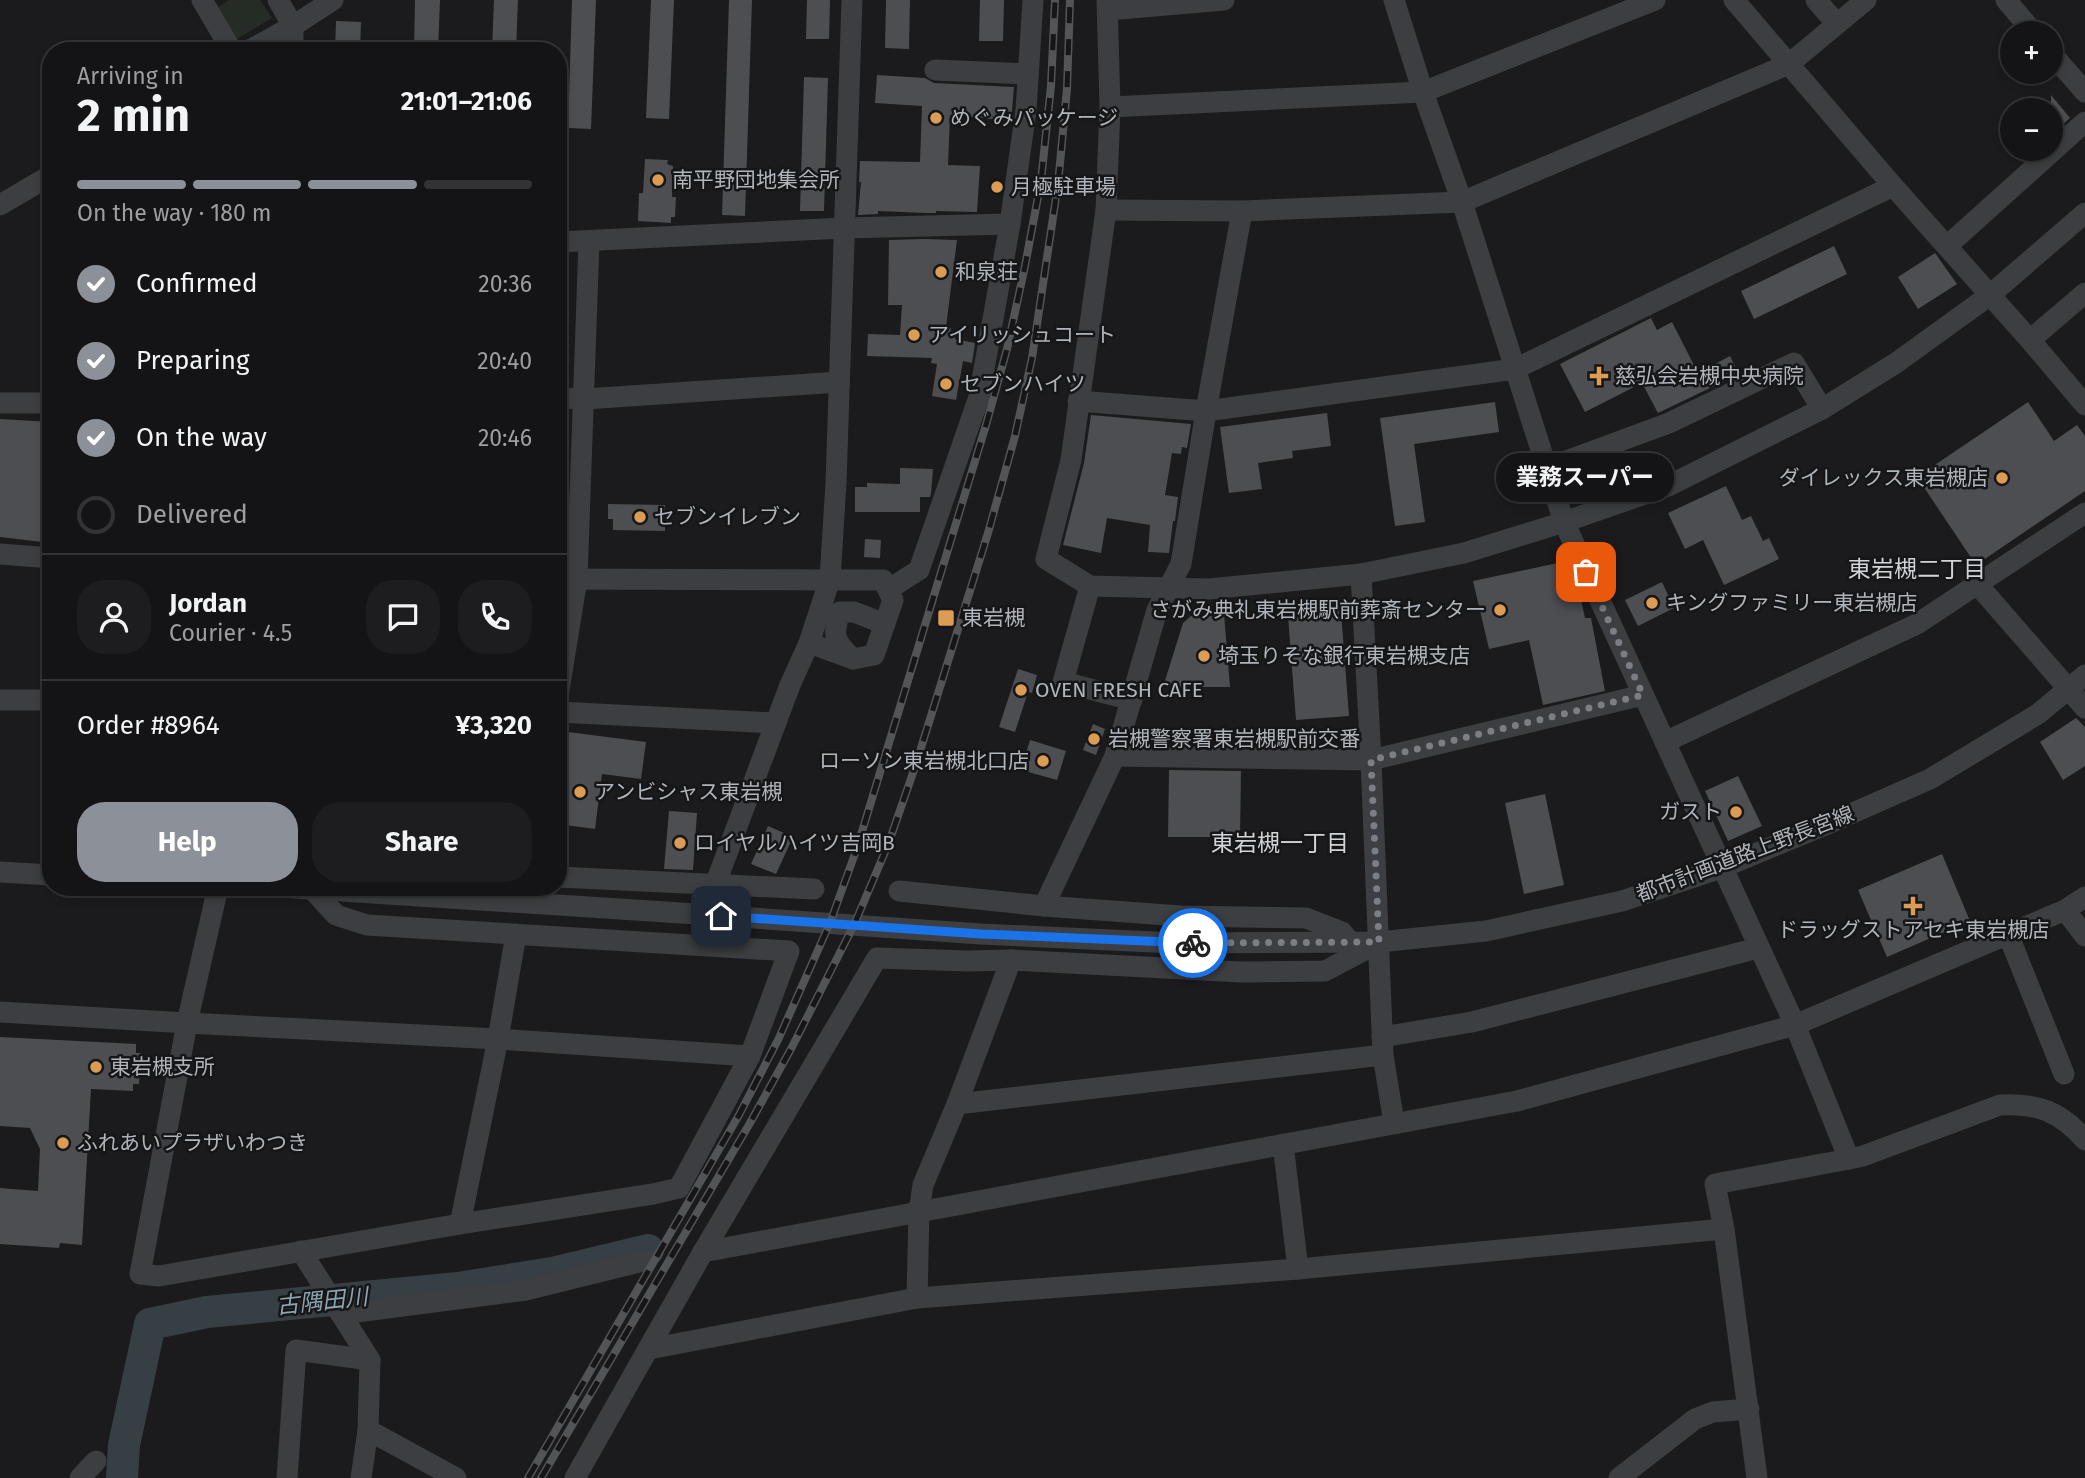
<!DOCTYPE html>
<html lang="en">
<head>
<meta charset="utf-8">
<style>
  :root { --surface:#141416; --page:#1d1d1f; --text:#f1f3f6; --muted:#9d9ea1; --line:#333335; --accent:#8c9099 }
  body { margin:0; font-family:"Fira Sans","Noto Sans JP",sans-serif; background:var(--page); color:var(--text); height:100vh; display:flex; flex-direction:column; font-size:26px; white-space:nowrap }
  * { box-sizing:border-box; margin:0 }
  p { font-size:23px; color:var(--muted) }
  .icon { flex:none; width:38px; height:38px; fill:none; stroke:currentColor; stroke-width:2; stroke-linecap:round; stroke-linejoin:round }
  .map { position:relative; flex:1; overflow:hidden }
  .drawer { position:absolute; left:42px; top:42px; width:525px; height:854px; display:flex; flex-direction:column; background:var(--surface); border-radius:28px; box-shadow:0 4px 10px #0003,0 0 0 2px var(--line) }
  .drawer>* { flex:none }
  .controls { position:absolute; left:2000px; top:21px; display:grid; gap:14px }
  .controls a { display:grid; place-items:center; width:63px; height:63px; border-radius:50%; background:var(--surface); box-shadow:0 4px 10px #0003,0 0 0 2px var(--line); font-size:35px }
  .pin { position:absolute; display:grid; place-items:center; width:60px; height:60px; color:#fff; margin:-30px; border-radius:14px; box-shadow:0 4px 10px #0006 }
  .courier { position:absolute; display:grid; place-items:center; width:70px; height:70px; margin:-35px; border:5px solid #1a73e8; border-radius:50%; background:#fff; color:#222; box-shadow:0 2px 9px #0007 }
  .bubble { position:absolute; height:49px; border-radius:24px; background:var(--surface); box-shadow:0 4px 10px #0003,0 0 0 2px var(--line); font-size:23px; font-weight:700; line-height:49px; text-align:center }
  .overview em { font-style:normal; font-weight:700 }
  .overview div { display:flex; flex-direction:column-reverse }
  .overview { display:flex; align-items:center; justify-content:space-between; height:119px; padding:0 35px }
  h1 { font-size:46px; font-weight:700; line-height:52px }
  .bar { display:grid; grid-template-columns:repeat(4,1fr); gap:10px 7px; align-content:center; height:84px; padding:0 35px }
  .bar i { height:9px; border-radius:5px; background:var(--line) }
  .bar .selected { background:var(--accent) }
  .bar p { grid-column:span 4 }
  .line { display:flex; align-items:center; gap:18px; padding:0 35px; border-top:2px solid var(--line) }
  .line div { flex:1 }
  .round { display:grid; place-items:center; flex:none; width:74px; height:74px; border-radius:28px; background:var(--page) }
  ol { padding:0 35px; list-style:none }
  li { display:flex; align-items:center; gap:21px; height:77px }
  li p { margin-inline-start:auto }
  li .icon { padding:7px; border-radius:50%; background:var(--accent); color:#fff; stroke-width:4 }
  li:last-child { color:var(--muted) }
  li i { width:38px; height:38px; border:4px solid var(--line); border-radius:50% }
  .button { display:flex; gap:14px; margin-top:auto; padding:14px 35px }
  .button a { flex:1; height:80px; border-radius:28px; background:var(--accent); color:#fff; font-size:28px; font-weight:700; line-height:80px; text-align:center }
  .button a+a { background:var(--page); color:var(--text) }
  .map>svg:first-child { display:block }
  .green { fill:#252c25 }
  .lines { fill:none; stroke-linecap:round; stroke-linejoin:round }
  .river { stroke:#363f44; stroke-width:32 }
  .building { fill:#4d4e52 }
  .minor { stroke:#3c3e41; stroke-width:21 }
  .rail-casing { stroke:#525458; stroke-width:8 }
  .rail { stroke:#161618; stroke-width:5; stroke-dasharray:16; stroke-linecap:butt }
  .done { stroke:#7b7e84; stroke-width:7; stroke-dasharray:0 12.6 }
  .route { stroke:#1a73e8; stroke-width:9 }
  .poi-dot { fill:#dd9c53; stroke:#161618; stroke-width:2.5 }
  .labels { text-anchor:middle; dominant-baseline:central; stroke-width:5; stroke-linejoin:round; paint-order:stroke }
  .poi-label { font-size:21px; fill:#afb4bb; stroke:#161618; text-anchor:start }
  .street-label { font-size:21px; fill:#afb4bb; stroke:#161618 }
  .neighbourhood-label { font-size:23px; fill:#d0d3d7; stroke:#161618 }
  .water-label { font-size:23px; font-style:italic; fill:#8ba4b1; stroke:#161618 }
</style>
</head>
<body>
<div class="map">
<svg width="2085" height="1478" viewBox="0 0 2085 1478">
  <rect width="100%" height="100%" fill="#1b1b1d"/>
  <!-- green -->
  <polygon class="green" points="229,0 260,0 272,18 237,39 217,8"/>
  <g class="lines">
    <!-- river -->
    <polyline class="river" points="122,1478 124,1445 150,1324 207,1312 458,1288 552,1273 648,1250"/>
  </g>
  <!-- building -->
  <g class="building">
    <polygon points="415,0 440,0 438,51 414,51"/>
    <polygon points="494,0 518,0 516,51 492,51"/>
    <polygon points="572,0 596,0 591,129 568,128"/>
    <polygon points="651,0 674,0 669,119 646,118"/>
    <polygon points="729,0 752,0 745,216 722,215"/>
    <polygon points="807,0 830,0 829,39 806,39"/>
    <polygon points="886,0 910,0 909,49 885,48"/>
    <polygon points="980,0 1004,0 1003,41 979,41"/>
    <polygon points="336,21 361,22 360,51 335,51"/>
    <polygon points="877,75 925,78 934,83 1014,87 1011,121 950,115 948,165 980,166 977,212 936,211 936,213 927,213 878,211 878,214 858,215 861,182 859,182 860,161 920,162 922,106 875,103"/>
    <polygon points="804,77 828,78 824,211 800,211"/>
    <polygon points="2051,95 2070,118 2051,135"/>
    <polygon points="645,159 668,160 667,164 673,166 672,197 676,197 675,217 671,217 671,223 638,221 639,193 643,193"/>
    <polygon points="924,239 957,240 946,327 951,328 950,333 956,334 955,339 975,343 972,363 963,361 956,400 932,396 937,364 931,363 932,358 867,356 868,334 900,335 902,305 888,305 889,240"/>
    <polygon points="1834,246 1847,274 1754,319 1741,291"/>
    <polygon points="1935,253 1957,284 1918,309 1898,277"/>
    <polygon points="1651,318 1657,330 1672,322 1698,373 1730,356 1739,374 1658,413 1642,383 1585,412 1560,364"/>
    <polygon points="1495,402 1499,432 1414,444 1425,522 1395,526 1380,418"/>
    <polygon points="2028,402 2054,441 2077,425 2085,436 2085,491 1976,565 1917,477"/>
    <polygon points="1327,413 1331,446 1292,451 1293,458 1258,463 1262,489 1229,493 1220,427"/>
    <polygon points="1091,415 1191,424 1187,448 1182,447 1181,454 1172,453 1165,495 1178,497 1175,521 1173,521 1169,553 1148,552 1150,525 1107,518 1101,553 1063,545 1084,463"/>
    <polygon points="0,419 51,422 51,543 0,537"/>
    <polygon points="900,468 933,469 931,494 930,497 920,497 920,512 855,512 855,487 867,487 867,483 900,484"/>
    <polygon points="1726,486 1742,520 1751,516 1763,541 1769,538 1779,559 1724,585 1703,540 1685,549 1668,513"/>
    <polygon points="608,504 665,505 665,531 613,530 613,519 608,519"/>
    <polygon points="865,539 881,540 880,558 864,557"/>
    <polygon points="1567,561 1571,580 1577,581 1585,618 1591,618 1605,691 1543,705 1529,640 1489,649 1473,581"/>
    <polygon points="1662,582 1674,608 1638,626 1625,600"/>
    <polygon points="1340,599 1349,716 1296,720 1287,603"/>
    <polygon points="1224,614 1230,687 1163,687 1183,623 1191,616"/>
    <polygon points="1018,669 1037,675 1032,693 1028,692 1015,732 999,727"/>
    <polygon points="2076,718 2085,727 2085,766 2063,780 2040,742"/>
    <polygon points="1093,724 1105,729 1096,755 1083,750"/>
    <polygon points="568,732 646,742 641,779 602,774 595,829 558,824 558,805"/>
    <polygon points="1030,740 1066,751 1057,780 1021,770"/>
    <polygon points="1169,770 1241,771 1240,837 1168,837"/>
    <polygon points="1738,776 1762,826 1728,841 1705,791"/>
    <polygon points="1545,794 1564,885 1524,894 1505,803"/>
    <polygon points="669,811 697,813 693,870 664,869"/>
    <polygon points="768,826 793,837 776,874 751,864"/>
    <polygon points="1942,854 1970,921 1887,957 1858,890"/>
    <polygon points="0,1037 136,1044 136,1053 141,1053 139,1084 133,1084 133,1091 91,1089 82,1245 60,1243 59,1248 0,1244 0,1188 38,1191 40,1149 30,1128 0,1126"/>
  </g>
  <g class="lines">
    <!-- minor -->
    <g class="minor">
      <polyline points="202,0 232,51"/>
      <polyline points="278,0 293,26 293,51"/>
      <polyline points="1107,0 1110,107 1106,210 1071,460 1046,559 1090,586 1209,589 1361,574 1464,553 1564,522 1668,486 1822,409 1896,363 1990,295 2085,213"/>
      <polyline points="1394,0 1423,92 1462,202 1564,522 1795,1025 1849,1159 1715,1184 1724,1229 1757,1478"/>
      <polyline points="1734,0 1893,186 2030,340 2085,405"/>
      <polyline points="1816,0 1837,24"/>
      <polyline points="2006,0 2034,33"/>
      <polyline points="1108,10 1224,0"/>
      <polyline points="248,51 293,26 333,0"/>
      <polyline points="2051,53 2085,92"/>
      <polyline points="935,70 1028,74"/>
      <polyline points="1110,107 1423,92 1655,0"/>
      <polyline points="0,205 51,175"/>
      <polyline points="1106,210 1242,211 1462,202 1789,64 1866,0"/>
      <polyline points="558,242 844,228 1010,224 1026,110 1033,0"/>
      <polyline points="1947,246 2085,122"/>
      <polyline points="2030,340 2085,293"/>
      <polyline points="558,398 585,399 839,382"/>
      <polyline points="1078,401 1206,411 1515,369 1893,186"/>
      <polyline points="0,403 51,403"/>
      <polyline points="1547,468 1669,423 1794,363 1822,409"/>
      <polyline points="0,554 51,558"/>
      <polyline points="1361,574 1371,760 1383,1055 1394,1123"/>
      <polyline points="558,579 883,580 893,600 874,655 853,659 809,643"/>
      <polyline points="1978,585 2085,708"/>
      <polyline points="1090,586 1063,682 1132,700"/>
      <polyline points="889,589 919,570 979,397 1010,224"/>
      <path d="M853 659C834 641 832 636 840 612H854L885 624"/>
      <polyline points="558,696 577,579 589,242"/>
      <polyline points="0,700 51,700"/>
      <polyline points="558,712 776,723"/>
      <polyline points="1665,742 1917,624 2085,513"/>
      <polyline points="1115,756 1371,760 1643,695"/>
      <polyline points="0,872 51,875"/>
      <polyline points="558,877 814,889"/>
      <polyline points="715,885 790,685 809,643 830,579 836,483 852,0"/>
      <polyline points="218,887 187,1023 140,1274 159,1276 460,1224 653,1194 679,1188 750,1056 789,951 367,925 336,915 311,888 313,887"/>
      <polyline points="280,887 666,912 981,934 1175,943 1379,942 1486,931 1622,901 1721,868 1830,823 1930,779 2038,714 2085,675"/>
      <polyline points="899,891 1044,906 1181,916 1306,918 1342,932 1350,942"/>
      <polyline points="1044,906 1115,756 1157,610 1181,564 1206,411 1242,211"/>
      <polyline points="2065,910 2085,936"/>
      <polyline points="2008,934 2064,1074"/>
      <polyline points="0,1012 187,1023 498,1039 750,1056"/>
      <polyline points="1382,1037 1472,1022 1758,948"/>
      <polyline points="957,1104 1383,1055"/>
      <polyline points="1283,1144 1298,1269"/>
      <path d="M1849 1159 1863 1156 2000 1105C2037 1103 2060 1111 2085 1140"/>
      <polyline points="460,1224 498,1039 516,934"/>
      <polyline points="301,1251 370,1360 368,1430 361,1478"/>
      <polyline points="703,1252 1517,1101 1795,1025 2065,910 2085,897"/>
      <polyline points="917,1298 919,1212 923,1185 957,1104 1011,960"/>
      <polyline points="341,1314 526,1290 647,1260"/>
      <polyline points="649,1349 917,1298 1298,1269 1724,1229"/>
      <polyline points="368,1430 456,1478"/>
      <polyline points="80,1478 96,1461"/>
      <polyline points="287,1478 296,1350 370,1360"/>
      <polyline points="575,1478 703,1252 877,958 967,961 1011,960 1241,972 1325,971 1374,945"/>
      <polyline points="1619,1478 1695,1419 1713,1412 1749,1409"/>
    </g>
    <defs>
      <g id="rail">
        <polyline points="528,1478 739,1115 778,1040 830,923 857,848 885,756 986,425 1007,349 1025,266 1041,181 1051,86 1055,0"/>
        <polyline points="541,1478 750,1123 792,1047 854,925 888,845 916,764 988,533 1015,436 1032,358 1058,184 1067,89 1070,0"/>
      </g>
    </defs>
    <!-- rail casing -->
    <use href="#rail" class="rail-casing"/>
    <!-- rail -->
    <use href="#rail" class="rail"/>
  </g>
  <g class="lines">
    <!-- done -->
    <polyline class="done" points="1193,943 1379,942 1371,760 1643,695 1586,572"/>
    <!-- route -->
    <polyline class="route" points="721,916 981,934 1193,943"/>
  </g>
  <!-- markers -->
  <g class="poi-dot">
    <circle cx="936" cy="118" r="7"/>
    <circle cx="658" cy="180" r="7"/>
    <circle cx="997" cy="187" r="7"/>
    <circle cx="941" cy="272" r="7"/>
    <circle cx="914" cy="335" r="7"/>
    <path d="M1595.5 365.5h7v7h7v7h-7v7h-7v-7h-7v-7h7z"/>
    <circle cx="946" cy="384" r="7"/>
    <circle cx="2002" cy="478" r="7"/>
    <circle cx="640" cy="517" r="7"/>
    <circle cx="1652" cy="603" r="7"/>
    <circle cx="1500" cy="610" r="7"/>
    <rect x="937" y="609" width="18" height="18" rx="3.5"/>
    <circle cx="1204" cy="656" r="7"/>
    <circle cx="1021" cy="690" r="7"/>
    <circle cx="1094" cy="739" r="7"/>
    <circle cx="1043" cy="761" r="7"/>
    <circle cx="580" cy="792" r="7"/>
    <circle cx="1736" cy="812" r="7"/>
    <circle cx="680" cy="843" r="7"/>
    <path d="M1909.5 895.5h7v7h7v7h-7v7h-7v-7h-7v-7h7z"/>
    <circle cx="96" cy="1067" r="7"/>
    <circle cx="63" cy="1143" r="7"/>
  </g>
  <g class="labels">
    <!-- poi labels -->
    <g class="poi-label">
      <text x="950" y="118">めぐみパッケージ</text>
      <text x="672" y="180">南平野団地集会所</text>
      <text x="1011" y="187">月極駐車場</text>
      <text x="955" y="272">和泉荘</text>
      <text x="928" y="335">アイリッシュコート</text>
      <text x="1615" y="376">慈弘会岩槻中央病院</text>
      <text x="960" y="384">セブンハイツ</text>
      <text x="1988" y="478" text-anchor="end">ダイレックス東岩槻店</text>
      <text x="654" y="517">セブンイレブン</text>
      <text x="1666" y="603">キングファミリー東岩槻店</text>
      <text x="1486" y="610" text-anchor="end">さがみ典礼東岩槻駅前葬斎センター</text>
      <text x="962" y="618">東岩槻</text>
      <text x="1218" y="656">埼玉りそな銀行東岩槻支店</text>
      <text x="1035" y="690">OVEN FRESH CAFE</text>
      <text x="1108" y="739">岩槻警察署東岩槻駅前交番</text>
      <text x="1029" y="761" text-anchor="end">ローソン東岩槻北口店</text>
      <text x="594" y="792">アンビシャス東岩槻</text>
      <text x="1722" y="812" text-anchor="end">ガスト</text>
      <text x="694" y="843">ロイヤルハイツ吉岡B</text>
      <text x="1913" y="930" text-anchor="middle">ドラッグストアセキ東岩槻店</text>
      <text x="110" y="1067">東岩槻支所</text>
      <text x="77" y="1143">ふれあいプラザいわつき</text>
    </g>
    <!-- street labels -->
    <g class="street-label">
      <text transform="translate(1745 854) rotate(-21)">都市計画道路上野長宮線</text>
    </g>
    <!-- neighbourhood labels -->
    <g class="neighbourhood-label">
      <text x="1917" y="569">東岩槻二丁目</text>
      <text x="1280" y="843">東岩槻一丁目</text>
    </g>
    <!-- water labels -->
    <g class="water-label">
      <text transform="translate(322 1301) rotate(-6)">古隅田川</text>
    </g>
  </g>
</svg>
<div class="controls">
<a>+</a>
<a>−</a>
</div>
<div class="pin" style="left:1586px;top:572px;background:#ea580c"><svg class="icon" aria-label="bag" viewBox="0 0 24 24"><path d="M5 8h14l-1 12H6zM9 8a3 3 0 0 1 6 0"/></svg></div>
<div class="pin" style="left:721px;top:916px;background:#1f2937"><svg class="icon" aria-label="home" viewBox="0 0 24 24"><path d="M3 11l9-7 9 7M6 9v11h12V9"/></svg></div>
<div class="courier" style="left:1193px;top:943px"><svg class="icon" aria-label="bike" viewBox="0 0 24 24"><circle cx="6" cy="16" r="4"/><circle cx="18" cy="16" r="4"/><path d="M6 16l4-8h5l3 8M10 8l3 8H6M13 5h3"/></svg></div>
<div class="bubble" style="left:1496px;top:453px;width:178px">業務スーパー</div>
<section class="drawer">
<div class="overview"><div><h1>2 min</h1><p>Arriving in</p></div><em>21:01–21:06</em></div>
<div class="bar"><i class="selected"></i><i class="selected"></i><i class="selected"></i><i></i><p>On the way · 180 m</p></div>
<ol>
<li><svg class="icon" aria-label="check" viewBox="0 0 24 24"><path d="M5 12l5 5 9-10"/></svg>Confirmed<p>20:36</p></li>
<li><svg class="icon" aria-label="check" viewBox="0 0 24 24"><path d="M5 12l5 5 9-10"/></svg>Preparing<p>20:40</p></li>
<li><svg class="icon" aria-label="check" viewBox="0 0 24 24"><path d="M5 12l5 5 9-10"/></svg>On the way<p>20:46</p></li>
<li><i></i>Delivered</li>
</ol>
<div class="line" style="height:126px"><a class="round"><svg class="icon" aria-label="person" viewBox="0 0 24 24"><circle cx="12" cy="8" r="4"/><path d="M4 21q1-7 8-7t8 7"/></svg></a><div><b>Jordan</b><p>Courier · 4.5</p></div><a class="round"><svg class="icon" aria-label="chat" viewBox="0 0 24 24"><path d="M4 5h16v11H9l-5 4z"/></svg></a><a class="round"><svg class="icon" aria-label="phone" viewBox="0 0 24 24"><path d="M5 4h4l2 5-3 2q2 4 5 5l2-3 5 2v4C11 20 4 13 5 4z"/></svg></a></div>
<div class="line" style="height:91px"><div>Order #8964</div><b>¥3,320</b></div>
<div class="button"><a>Help</a><a>Share</a></div>
</section>
</div>
</body>
</html>
